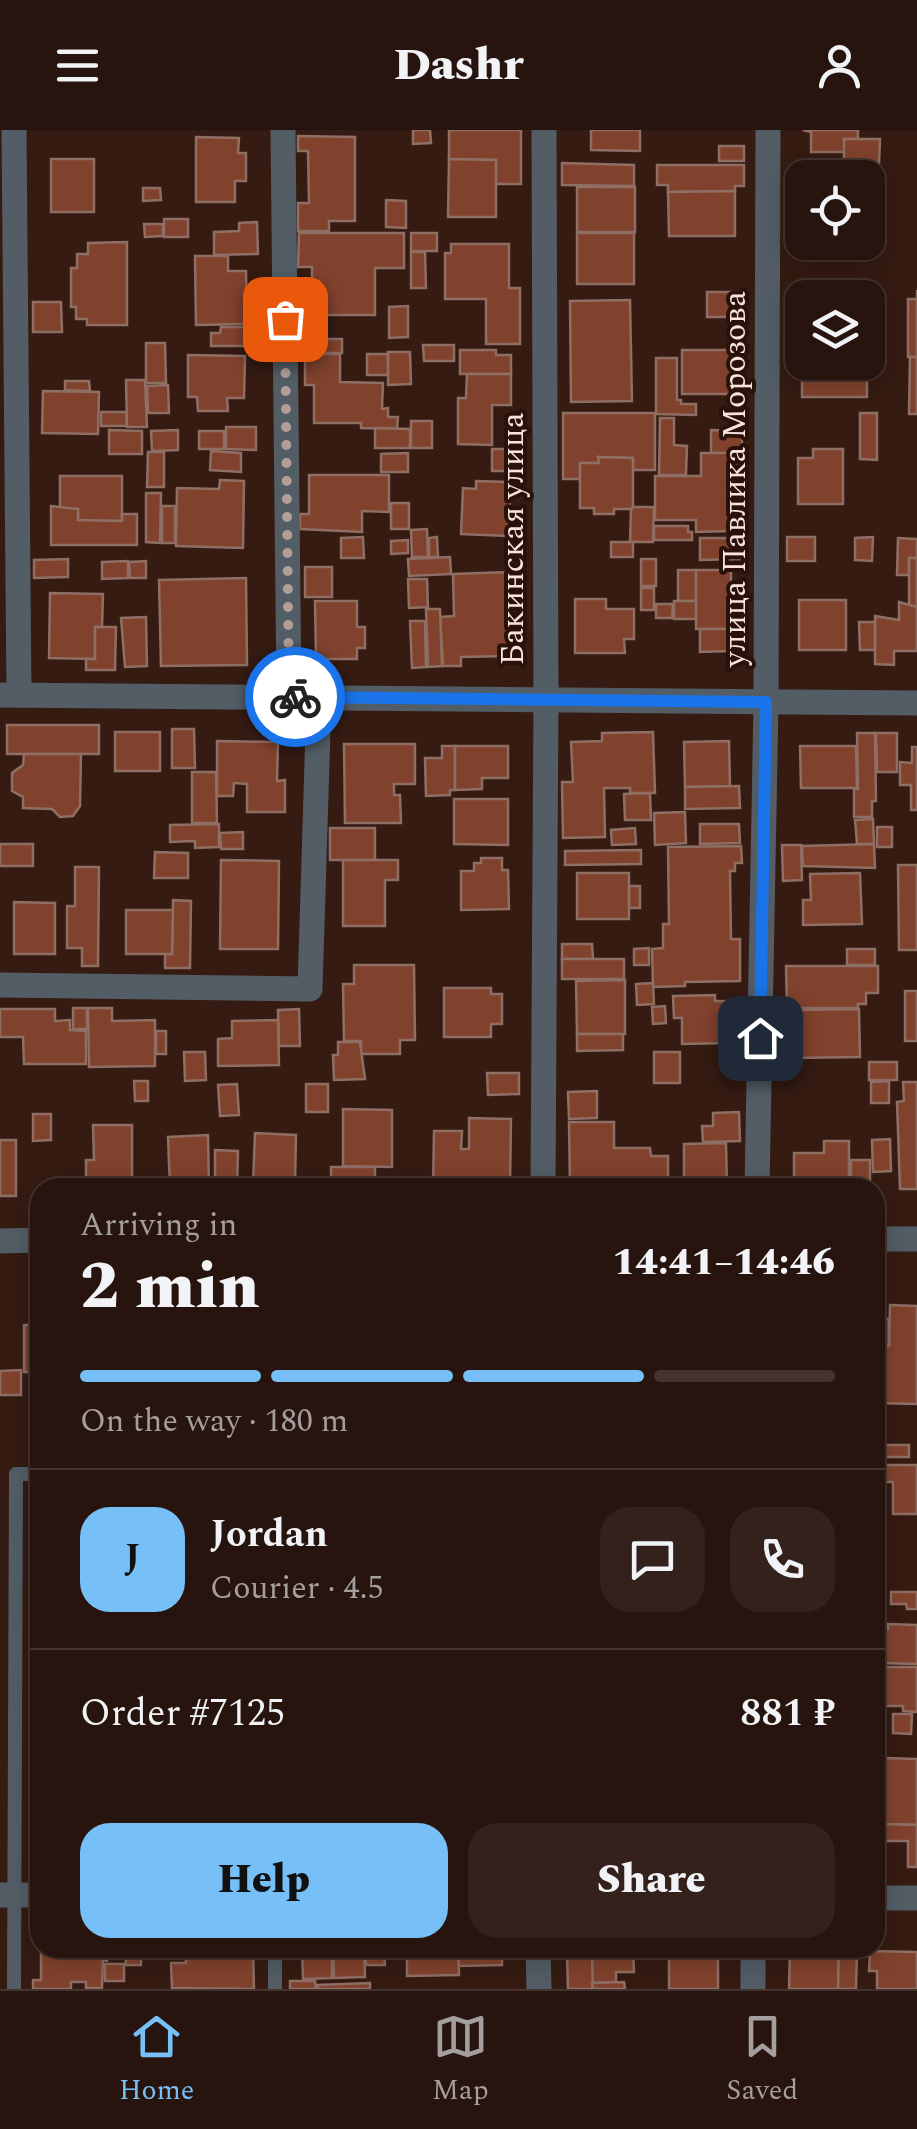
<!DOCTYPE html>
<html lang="en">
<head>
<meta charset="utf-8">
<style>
  :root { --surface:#28140e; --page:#34211c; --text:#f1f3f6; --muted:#a59e9e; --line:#44332e; --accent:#76c0f7 }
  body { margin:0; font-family:Spectral,serif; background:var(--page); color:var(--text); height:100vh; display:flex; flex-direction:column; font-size:38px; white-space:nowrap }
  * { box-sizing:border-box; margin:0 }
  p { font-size:32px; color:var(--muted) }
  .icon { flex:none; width:55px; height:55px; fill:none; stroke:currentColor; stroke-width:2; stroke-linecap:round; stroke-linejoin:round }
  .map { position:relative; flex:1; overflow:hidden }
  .details { position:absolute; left:30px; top:1048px; width:855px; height:780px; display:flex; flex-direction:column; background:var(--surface); border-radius:30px; box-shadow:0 5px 25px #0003,0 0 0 2px var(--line) }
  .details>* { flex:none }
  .fabs { position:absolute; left:785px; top:30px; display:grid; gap:20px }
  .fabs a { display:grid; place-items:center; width:100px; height:100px; border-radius:20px; background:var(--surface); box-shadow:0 5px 25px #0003,0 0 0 2px var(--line); font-size:50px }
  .pin { position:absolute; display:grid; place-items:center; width:85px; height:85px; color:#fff; margin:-42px; border-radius:20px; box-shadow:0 5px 15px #0006 }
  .courier { position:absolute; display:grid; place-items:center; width:100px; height:100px; margin:-50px; border:8px solid #1a73e8; border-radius:50%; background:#fff; color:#222; box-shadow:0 2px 12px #0007 }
  .headline em { font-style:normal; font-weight:800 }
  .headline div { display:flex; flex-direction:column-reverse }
  .headline { display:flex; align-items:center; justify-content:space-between; height:170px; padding:0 50px }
  h1 { font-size:65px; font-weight:800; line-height:75px }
  .bar { display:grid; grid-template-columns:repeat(4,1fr); gap:15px 10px; align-content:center; height:120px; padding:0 50px }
  .bar i { height:12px; border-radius:8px; background:var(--line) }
  .bar .selected { background:var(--accent) }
  .bar p { grid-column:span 4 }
  .line { display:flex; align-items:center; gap:25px; padding:0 50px; border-top:2px solid var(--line) }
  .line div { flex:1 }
  .round { display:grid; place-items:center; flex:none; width:105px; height:105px; border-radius:30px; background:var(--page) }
  .action { display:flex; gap:20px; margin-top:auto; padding:20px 50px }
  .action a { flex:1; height:115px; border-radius:30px; background:var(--accent); color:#111; font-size:40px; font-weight:800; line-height:115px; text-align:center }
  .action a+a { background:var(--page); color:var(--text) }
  header { display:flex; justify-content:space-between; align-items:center; height:130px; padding:0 50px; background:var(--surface); font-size:45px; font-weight:800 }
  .dock { display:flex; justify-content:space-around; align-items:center; height:140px; border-top:2px solid var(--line); background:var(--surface); font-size:28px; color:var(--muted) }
  .dock a { display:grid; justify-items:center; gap:5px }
  .dock .selected { color:var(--accent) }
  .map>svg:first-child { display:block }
  .building { fill:#81422d; stroke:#8f6e64; stroke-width:2.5 }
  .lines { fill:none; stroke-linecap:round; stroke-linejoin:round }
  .lane { stroke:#525d66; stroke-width:14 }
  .street { stroke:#525d66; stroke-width:25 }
  .done { stroke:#b29e97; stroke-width:10; stroke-dasharray:0 18 }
  .route { stroke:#1a73e8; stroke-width:12 }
  .labels { text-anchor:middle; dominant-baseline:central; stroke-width:8; stroke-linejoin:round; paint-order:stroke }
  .street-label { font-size:32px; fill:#f6e4de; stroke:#2a1109 }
</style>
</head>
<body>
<header><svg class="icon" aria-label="menu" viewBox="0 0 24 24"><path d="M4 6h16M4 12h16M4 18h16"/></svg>Dashr<svg class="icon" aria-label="person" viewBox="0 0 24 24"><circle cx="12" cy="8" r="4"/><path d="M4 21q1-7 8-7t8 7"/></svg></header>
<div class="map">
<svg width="917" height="1859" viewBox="0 0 917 1859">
  <rect width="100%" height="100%" fill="#351b12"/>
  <!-- building -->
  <g class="building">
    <polygon points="413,0 430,0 431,13 413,14"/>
    <polygon points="449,0 521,0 521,54 496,54 496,30 449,29"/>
    <polygon points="591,0 640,0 640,21 591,20"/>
    <polygon points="803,0 858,0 858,9 844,9 845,22 811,22 811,2"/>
    <polygon points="298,6 355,7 355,91 329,91 329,101 298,101 298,73 309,73 308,21 298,21"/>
    <polygon points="196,7 239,8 238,23 246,23 246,51 235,51 235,72 196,72"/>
    <polygon points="844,9 880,9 879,33 844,32"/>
    <rect x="719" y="16" width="25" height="15"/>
    <rect x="51" y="29" width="43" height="53"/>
    <polygon points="449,29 496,30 496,87 448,87"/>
    <polygon points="562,33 634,35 634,56 562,55"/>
    <rect x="811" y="33" width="48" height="15"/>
    <polygon points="657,35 744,35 744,56 735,56 735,61 668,62 668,55 657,55"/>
    <rect x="577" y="57" width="58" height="45"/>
    <polygon points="143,58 160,58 161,70 143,71"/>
    <polygon points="795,59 802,59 802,85 795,84"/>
    <polygon points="735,61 735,106 669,106 668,62"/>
    <polygon points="386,70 406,71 406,98 386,97"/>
    <rect x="164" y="89" width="24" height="18"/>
    <polygon points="257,92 258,124 214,125 214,102 239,101 239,93"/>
    <polygon points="144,94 163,94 163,106 145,107"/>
    <polygon points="299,103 404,103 404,138 375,138 375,185 312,185 312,137 298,137"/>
    <rect x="411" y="103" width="26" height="18"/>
    <rect x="577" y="103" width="57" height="51"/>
    <polygon points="127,112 127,195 87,195 87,189 76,189 76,177 71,177 71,138 77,138 77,124 88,124 88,113"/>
    <polygon points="451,114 509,114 509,158 520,158 520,214 486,214 486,169 445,169 445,123 451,123"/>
    <polygon points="411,122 425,122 426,158 411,158"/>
    <polygon points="195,126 228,126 228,141 246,141 247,194 196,195"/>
    <polygon points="805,159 867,159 867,168 802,168 802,215 797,215 797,164 805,165"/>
    <polygon points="917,160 917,227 908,227 908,169 917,169"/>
    <rect x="707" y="162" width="36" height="25"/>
    <polygon points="630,170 632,271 571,272 570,171"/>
    <polygon points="33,172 61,172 62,202 33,202"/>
    <polygon points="408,176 408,207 389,208 389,177"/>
    <polygon points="221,197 255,197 256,216 211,216 211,203 220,203"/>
    <rect x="304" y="209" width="38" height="14"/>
    <polygon points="146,213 165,213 166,253 146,253"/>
    <polygon points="423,215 454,215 454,231 424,231"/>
    <polygon points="460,220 496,220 496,225 511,225 511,244 460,244"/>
    <rect x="682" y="220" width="49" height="44"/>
    <polygon points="802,220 802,232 867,232 867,267 802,267"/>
    <polygon points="388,222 410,222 411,254 388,255"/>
    <polygon points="305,224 340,224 340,252 383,253 382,279 388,278 388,287 398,287 397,299 361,298 361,293 314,293 314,255 305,255"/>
    <rect x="367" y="224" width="21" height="21"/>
    <polygon points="188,225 245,226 244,268 227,268 228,281 198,281 197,267 188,267"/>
    <polygon points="910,227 917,227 917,284 909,284"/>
    <polygon points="656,228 677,228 677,270 681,270 681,274 696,274 696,285 656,284"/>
    <polygon points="467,244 511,244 511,275 492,275 492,315 458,314 458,268 466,268"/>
    <polygon points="126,250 145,250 147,297 127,297"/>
    <polygon points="65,251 89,251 90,261 65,260"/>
    <polygon points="168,255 169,283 148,283 147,256"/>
    <polygon points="43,261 99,262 98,304 42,303"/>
    <polygon points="101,282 126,282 127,296 101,296"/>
    <polygon points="563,283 655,283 655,340 633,340 633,328 598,327 599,333 580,333 580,349 563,349"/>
    <polygon points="860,283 877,283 877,330 860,329"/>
    <polygon points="660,288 674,288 674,315 687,316 686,345 659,345"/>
    <rect x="411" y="291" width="21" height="27"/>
    <polygon points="226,297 256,297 256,320 226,319"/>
    <polygon points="375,298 410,299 410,318 375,318"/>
    <polygon points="109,300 142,301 142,324 109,324"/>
    <polygon points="178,300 178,320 152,321 151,301"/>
    <polygon points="711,300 742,301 742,364 730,364 730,323 711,323"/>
    <rect x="199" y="301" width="25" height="18"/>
    <rect x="492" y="319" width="29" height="22"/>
    <polygon points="813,319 843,319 843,374 798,374 798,328 813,328"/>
    <polygon points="211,321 241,323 241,342 210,340"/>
    <polygon points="148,322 164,322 164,357 147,357"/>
    <polygon points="408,323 408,342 381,342 381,324"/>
    <polygon points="701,323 730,323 730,401 696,402 696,390 655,390 655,346 701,346"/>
    <polygon points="598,327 633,328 633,379 614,379 614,384 594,384 594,378 580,378 580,333 599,333"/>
    <polygon points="309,345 389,345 389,382 362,381 362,402 300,399 300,384 309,384"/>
    <polygon points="60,346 122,346 122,391 78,391 78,379 60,379"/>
    <polygon points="220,350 244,351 243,418 176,416 177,358 219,359"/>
    <polygon points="476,351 511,352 508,406 461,404 463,358 476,359"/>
    <polygon points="146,363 161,363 160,413 146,412"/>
    <rect x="391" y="373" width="18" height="26"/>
    <polygon points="51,376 78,379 78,390 122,391 122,384 137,384 137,415 51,415"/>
    <rect x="162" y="376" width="13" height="37"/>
    <polygon points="634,377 654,377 653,412 630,412 631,379"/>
    <polygon points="654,396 688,396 688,402 692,402 692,410 654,410"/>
    <polygon points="427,399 428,427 412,427 411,400"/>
    <polygon points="363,407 364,428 341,428 341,408"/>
    <polygon points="437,407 438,427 429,427 429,408"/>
    <rect x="787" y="407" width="28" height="24"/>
    <polygon points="873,407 872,431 855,430 855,408"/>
    <polygon points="700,408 743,408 743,429 700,430"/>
    <polygon points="898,408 917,409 917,428 909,428 909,445 897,445"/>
    <polygon points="408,410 408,423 391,424 391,411"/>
    <rect x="611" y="412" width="22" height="15"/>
    <polygon points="450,427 451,444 409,446 408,429"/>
    <rect x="909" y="428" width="8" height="49"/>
    <polygon points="68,429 68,447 34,448 34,430"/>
    <rect x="641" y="429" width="15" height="27"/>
    <polygon points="128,431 128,448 102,449 102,432"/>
    <polygon points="146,431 146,448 130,448 129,432"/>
    <rect x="305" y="437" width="27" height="30"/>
    <rect x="678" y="440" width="18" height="31"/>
    <rect x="696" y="440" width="35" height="59"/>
    <polygon points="509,442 512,526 461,527 461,536 443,536 440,487 454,486 453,444"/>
    <polygon points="246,448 247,535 161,536 159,450"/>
    <polygon points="408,449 427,449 428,477 409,478"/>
    <rect x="641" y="458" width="13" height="22"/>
    <polygon points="50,463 103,464 102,497 95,497 95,529 49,528"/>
    <polygon points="575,469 606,469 606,479 634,479 634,509 624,509 625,523 575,523"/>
    <rect x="799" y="470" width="47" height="50"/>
    <polygon points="315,471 357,471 357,497 365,497 365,518 357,518 357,529 316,529"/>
    <rect x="674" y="471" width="22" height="18"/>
    <polygon points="899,472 917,477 917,521 894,521 894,535 875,534 875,486 899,490"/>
    <polygon points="656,474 673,474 672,488 656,488"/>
    <polygon points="426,479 440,479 442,536 428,537"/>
    <polygon points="146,487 147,536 125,537 121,488"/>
    <polygon points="410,491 425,491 426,537 412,538"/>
    <polygon points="859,492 875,492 875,520 860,520"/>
    <polygon points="95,497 116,497 115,540 86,540 86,529 95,529"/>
    <polygon points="700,499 731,499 731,521 700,522"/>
    <rect x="7" y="595" width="92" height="29"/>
    <polygon points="172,599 194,599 195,638 172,638"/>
    <rect x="115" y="602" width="45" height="39"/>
    <polygon points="653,602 655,663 630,663 630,658 604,658 605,707 563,708 562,652 573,652 571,612 602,611 602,603"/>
    <polygon points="857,603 875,603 876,671 872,671 872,687 854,687 854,659 858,659"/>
    <polygon points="876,603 897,603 897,642 877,642"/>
    <polygon points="217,611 278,612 277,651 285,650 285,682 247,682 247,654 234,653 233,666 217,666"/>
    <polygon points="729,611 730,656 685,657 684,612"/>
    <polygon points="344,614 415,614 415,654 394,654 394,665 400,665 401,693 345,693"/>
    <polygon points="442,616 455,616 455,660 450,660 450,665 426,666 425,628 442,628"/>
    <polygon points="455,616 508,616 508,648 482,648 482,659 455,660"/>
    <polygon points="800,616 856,616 857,658 801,658"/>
    <polygon points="912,617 917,617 917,680 911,680 911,655 900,655 900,632 912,633"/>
    <polygon points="24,624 81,624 80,676 73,686 60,687 52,679 23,678 23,667 12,661 12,643 23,635"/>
    <polygon points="192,642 216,642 217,693 192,693"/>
    <polygon points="739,656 740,678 685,679 685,657"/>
    <polygon points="650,663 651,690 625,690 624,664"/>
    <polygon points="454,669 508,669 508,715 454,714"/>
    <polygon points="685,682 686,713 655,715 654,683"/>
    <polygon points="873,689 874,714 857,714 855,690"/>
    <polygon points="219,694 219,717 195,718 195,711 170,712 170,695"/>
    <polygon points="700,694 739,694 740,713 700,714"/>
    <rect x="877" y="697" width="15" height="20"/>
    <rect x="330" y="698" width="45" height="32"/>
    <polygon points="635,698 636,714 612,715 611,700"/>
    <polygon points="243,702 243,719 221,719 220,703"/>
    <rect x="0" y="714" width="33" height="22"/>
    <polygon points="874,714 875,738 803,736 802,716"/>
    <polygon points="782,715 801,715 802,750 783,751"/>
    <polygon points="741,716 742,733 735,733 735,741 730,741 731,809 740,809 740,851 685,852 685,856 653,857 652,819 663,818 663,794 669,794 668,717"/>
    <polygon points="641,720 641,734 565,735 565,721"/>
    <polygon points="155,722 188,723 188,748 154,748"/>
    <polygon points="481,728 502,728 502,740 508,740 509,779 461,780 461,741 474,741 474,733 481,733"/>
    <polygon points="221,730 279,731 278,819 220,819"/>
    <polygon points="343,730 398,730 398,750 385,750 385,796 343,796"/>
    <polygon points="898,735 917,735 917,820 899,820"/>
    <polygon points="75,737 99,737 98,836 82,836 82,818 67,818 67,776 75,776"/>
    <rect x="577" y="743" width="52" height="46"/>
    <polygon points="860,743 862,794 803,795 803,770 811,770 810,744"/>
    <rect x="629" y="756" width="11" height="22"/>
    <polygon points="173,770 191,771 190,838 165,838 165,824 172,824"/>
    <polygon points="14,772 55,773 55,824 14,824"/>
    <polygon points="126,780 173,780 172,824 126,824"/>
    <polygon points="562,814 592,814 593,829 562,829"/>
    <polygon points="649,818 649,835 634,835 634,819"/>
    <rect x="847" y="819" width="28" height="16"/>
    <rect x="562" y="829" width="62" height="20"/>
    <polygon points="354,835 414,835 415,910 400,910 400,924 361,924 361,911 344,911 343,854 354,854"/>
    <polygon points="786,836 878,836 878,863 866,863 866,874 858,874 858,878 787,878"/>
    <polygon points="625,850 625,904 577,904 576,851"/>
    <polygon points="653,853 654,874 637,875 636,854"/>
    <polygon points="444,858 491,858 491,864 502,864 502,894 491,894 491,907 444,907"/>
    <rect x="905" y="861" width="12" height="50"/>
    <polygon points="715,865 715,871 728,871 729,913 682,914 682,888 674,888 673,866"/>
    <polygon points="665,876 666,893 653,894 652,877"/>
    <rect x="73" y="878" width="14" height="21"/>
    <polygon points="88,878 112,878 112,891 155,890 155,936 89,937"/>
    <polygon points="0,879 55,879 55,891 70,890 70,900 86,901 86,934 24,934 23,907 0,907"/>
    <polygon points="299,879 300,916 279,916 278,880"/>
    <polygon points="859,879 860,927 795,928 794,880"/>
    <polygon points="278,890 279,935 218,936 218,909 232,908 232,891"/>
    <rect x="156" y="901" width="10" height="23"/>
    <polygon points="577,904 623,904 623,920 577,921"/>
    <polygon points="338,912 360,912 365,949 334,950 333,925 338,925"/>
    <polygon points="184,922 205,922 206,950 185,951"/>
    <rect x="654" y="922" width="26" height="31"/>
    <rect x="869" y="932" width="28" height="18"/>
    <polygon points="487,943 519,943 519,964 488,965"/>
    <polygon points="134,951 148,951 148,971 135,971"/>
    <polygon points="889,951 889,973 871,973 871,952"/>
    <polygon points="903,952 917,952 917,1059 900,1059 897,972 904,971"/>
    <polygon points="237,954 239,985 220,986 218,955"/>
    <rect x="306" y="954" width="22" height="28"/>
    <polygon points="597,961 597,988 569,989 568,962"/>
    <polygon points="343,979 392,980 392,1037 343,1036"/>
    <polygon points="739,982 740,1011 703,1012 702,996 713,996 713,983"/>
    <polygon points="33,984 51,984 51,1010 33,1011"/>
    <polygon points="469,988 511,989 510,1058 433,1058 434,1001 462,1001 461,1019 469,1019"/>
    <polygon points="569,992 614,992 614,1018 650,1018 651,1026 668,1026 668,1058 570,1058"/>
    <polygon points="93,995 132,995 132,1057 93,1058 93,1051 86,1051 86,1030 94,1030"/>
    <polygon points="255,1003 296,1005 295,1055 253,1054"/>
    <polygon points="208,1005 209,1058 170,1058 168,1007"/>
    <polygon points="890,1009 891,1041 873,1042 872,1010"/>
    <rect x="0" y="1010" width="16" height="56"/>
    <polygon points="824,1011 849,1011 849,1058 794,1058 794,1023 824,1023"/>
    <polygon points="726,1013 727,1058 684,1058 684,1014"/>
    <polygon points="215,1020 238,1021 237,1058 215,1058"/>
    <rect x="851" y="1030" width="19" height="28"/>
    <rect x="331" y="1037" width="44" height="21"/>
    <polygon points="890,1175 917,1176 917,1274 875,1273 875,1216 889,1216"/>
    <rect x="875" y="1189" width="14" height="27"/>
    <rect x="24" y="1195" width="16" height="47"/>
    <polygon points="21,1240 21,1265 0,1265 0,1241"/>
    <rect x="875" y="1315" width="7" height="48"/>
    <rect x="882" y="1315" width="27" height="12"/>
    <polygon points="884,1335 917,1335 917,1384 893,1384 893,1352 884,1352"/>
    <polygon points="891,1462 917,1462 917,1479 907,1479 906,1474 891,1474"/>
    <polygon points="888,1494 917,1495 917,1534 880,1533 880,1499 888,1499"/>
    <polygon points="877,1537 917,1537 917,1582 903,1581 903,1576 876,1576"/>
    <polygon points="893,1584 912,1584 911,1604 893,1603"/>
    <polygon points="885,1628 917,1629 917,1695 883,1694"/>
    <polygon points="883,1694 917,1695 917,1737 908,1737 908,1711 883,1711"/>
    <polygon points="41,1818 117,1818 117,1823 107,1823 107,1831 103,1830 102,1858 86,1858 86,1852 71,1852 71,1859 33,1859 33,1850 41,1850"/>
    <polygon points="125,1818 141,1818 141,1835 126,1835"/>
    <polygon points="200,1818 253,1818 254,1859 172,1858 171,1833 186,1833 186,1824 200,1824"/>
    <polygon points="302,1818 332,1818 332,1848 303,1849"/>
    <polygon points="333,1818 364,1818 365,1847 334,1848"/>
    <polygon points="385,1818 407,1818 407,1826 385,1827"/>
    <polygon points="407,1818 458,1818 459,1845 407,1846"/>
    <polygon points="459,1818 502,1818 502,1835 459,1836"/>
    <polygon points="567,1818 633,1818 634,1842 616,1842 616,1852 592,1853 592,1826 567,1827"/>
    <rect x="669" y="1818" width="49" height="41"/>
    <polygon points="790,1818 839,1818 838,1859 789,1859"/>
    <polygon points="839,1818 857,1818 856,1859 838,1859"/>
    <polygon points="365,1821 384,1821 385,1835 366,1835"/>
    <polygon points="870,1821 917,1822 917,1859 877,1859 877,1841 869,1841"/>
    <polygon points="592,1826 593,1859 568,1859 567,1827"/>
    <rect x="105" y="1834" width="19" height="17"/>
    <polygon points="290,1851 315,1851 316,1859 290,1859"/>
    <polygon points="624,1852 625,1859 593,1859 592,1853"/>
    <polygon points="370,1853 370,1859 317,1859 317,1855"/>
  </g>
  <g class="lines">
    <!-- lane -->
    <g class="lane">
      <polyline points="14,1859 16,1344 40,1344"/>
      <polyline points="275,1859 275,1818"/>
    </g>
    <!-- street -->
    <g class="street">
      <polyline points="14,0 19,565"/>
      <polyline points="283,0 289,567"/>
      <polyline points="0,565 917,573"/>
      <polyline points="0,855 310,859 319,568"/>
      <polyline points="543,1058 546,569 544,0"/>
      <polyline points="757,1058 766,572 768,0"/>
      <polyline points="875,1109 917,1109"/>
      <polyline points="0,1111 40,1110"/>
      <polyline points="0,1765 40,1765"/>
      <polyline points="875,1768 917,1768"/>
      <polyline points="538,1818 539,1859"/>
      <polyline points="753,1859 753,1818"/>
    </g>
  </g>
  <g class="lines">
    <!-- done -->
    <polyline class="done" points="285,189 289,567 295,567"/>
    <!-- route -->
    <polyline class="route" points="295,567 766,572 760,908"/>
  </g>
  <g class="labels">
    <!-- street labels -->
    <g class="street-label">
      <text transform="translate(735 349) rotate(-90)">улица Павлика Морозова</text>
      <text transform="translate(513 409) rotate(-90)">Бакинская улица</text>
    </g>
  </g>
</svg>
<div class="fabs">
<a><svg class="icon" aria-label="locate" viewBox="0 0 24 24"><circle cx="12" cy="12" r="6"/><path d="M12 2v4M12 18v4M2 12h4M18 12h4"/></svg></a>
<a><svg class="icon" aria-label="layers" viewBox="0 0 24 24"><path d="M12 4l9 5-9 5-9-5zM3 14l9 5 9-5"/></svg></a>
</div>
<div class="pin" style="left:285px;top:189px;background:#ea580c"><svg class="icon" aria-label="bag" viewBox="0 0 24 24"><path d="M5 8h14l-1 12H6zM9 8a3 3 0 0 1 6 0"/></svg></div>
<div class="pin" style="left:760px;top:908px;background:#1f2937"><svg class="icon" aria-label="home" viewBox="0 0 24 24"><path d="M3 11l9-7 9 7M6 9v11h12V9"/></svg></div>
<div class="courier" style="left:295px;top:567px"><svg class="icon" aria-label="bike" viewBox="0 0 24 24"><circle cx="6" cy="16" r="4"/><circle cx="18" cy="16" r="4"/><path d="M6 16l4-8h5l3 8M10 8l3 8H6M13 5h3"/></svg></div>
<section class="details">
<div class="headline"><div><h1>2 min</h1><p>Arriving in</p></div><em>14:41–14:46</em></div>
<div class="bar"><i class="selected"></i><i class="selected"></i><i class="selected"></i><i></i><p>On the way · 180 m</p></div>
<div class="line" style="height:180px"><b class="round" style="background:var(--accent);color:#111">J</b><div><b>Jordan</b><p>Courier · 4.5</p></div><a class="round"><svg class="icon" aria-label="chat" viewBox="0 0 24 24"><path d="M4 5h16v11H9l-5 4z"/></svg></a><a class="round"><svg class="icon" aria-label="phone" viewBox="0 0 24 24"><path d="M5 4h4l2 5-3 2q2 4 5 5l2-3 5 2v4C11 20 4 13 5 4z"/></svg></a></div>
<div class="line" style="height:130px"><div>Order #7125</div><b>881 ₽</b></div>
<div class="action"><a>Help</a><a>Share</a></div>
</section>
</div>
<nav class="dock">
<a class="selected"><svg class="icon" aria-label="home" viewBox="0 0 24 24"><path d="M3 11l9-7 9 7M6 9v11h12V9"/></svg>Home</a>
<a><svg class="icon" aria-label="map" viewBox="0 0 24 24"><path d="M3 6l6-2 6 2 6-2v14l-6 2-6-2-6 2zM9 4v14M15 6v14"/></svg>Map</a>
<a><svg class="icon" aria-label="saved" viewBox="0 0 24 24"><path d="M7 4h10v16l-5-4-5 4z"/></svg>Saved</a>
</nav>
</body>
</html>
